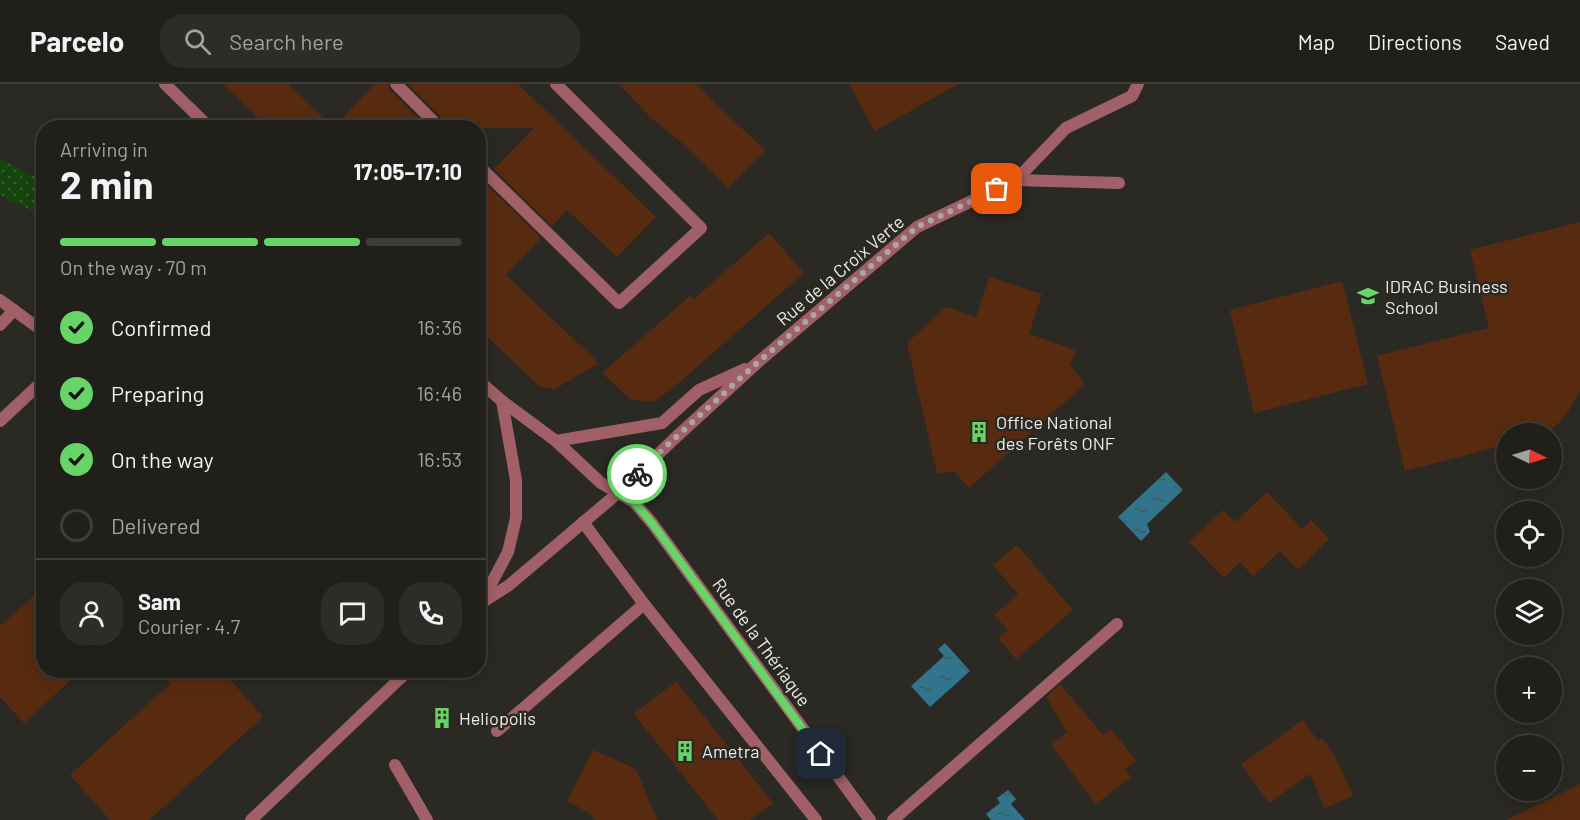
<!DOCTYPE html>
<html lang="en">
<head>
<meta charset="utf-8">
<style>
  :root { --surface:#201f1a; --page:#2d2c27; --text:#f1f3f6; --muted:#a2a2a2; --line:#3d3d39; --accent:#66d466 }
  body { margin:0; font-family:Barlow,sans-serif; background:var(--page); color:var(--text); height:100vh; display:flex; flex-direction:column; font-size:22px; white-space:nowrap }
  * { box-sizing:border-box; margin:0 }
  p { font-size:20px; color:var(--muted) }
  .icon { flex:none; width:33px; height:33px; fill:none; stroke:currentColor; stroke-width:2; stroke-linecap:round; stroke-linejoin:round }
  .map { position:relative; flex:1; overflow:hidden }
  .details { position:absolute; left:36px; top:36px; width:450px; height:558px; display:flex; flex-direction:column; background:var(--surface); border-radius:24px; box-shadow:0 3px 15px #0003,0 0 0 2px var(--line) }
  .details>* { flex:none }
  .needle { width:39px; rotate:95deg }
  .controls { position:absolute; left:1496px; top:339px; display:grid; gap:12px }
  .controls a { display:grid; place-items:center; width:66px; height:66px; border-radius:50%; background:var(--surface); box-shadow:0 3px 15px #0003,0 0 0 2px var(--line); font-size:30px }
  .pin { position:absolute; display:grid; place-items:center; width:51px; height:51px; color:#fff; margin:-26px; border-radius:12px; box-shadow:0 3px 9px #0006 }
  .courier { position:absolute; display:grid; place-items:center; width:60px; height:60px; margin:-30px; border:4px solid #66d466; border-radius:50%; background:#fff; color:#222; box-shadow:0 2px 8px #0007 }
  .overview em { font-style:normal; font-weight:700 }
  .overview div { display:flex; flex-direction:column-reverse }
  .overview { display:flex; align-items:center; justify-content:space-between; height:102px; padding:0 24px }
  h1 { font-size:39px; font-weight:700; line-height:45px }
  .bar { display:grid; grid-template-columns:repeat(4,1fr); gap:9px 6px; align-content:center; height:72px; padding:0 24px }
  .bar i { height:8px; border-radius:4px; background:var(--line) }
  .bar .on { background:var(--accent) }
  .bar p { grid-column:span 4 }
  .line { display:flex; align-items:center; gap:15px; padding:0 24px; border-top:2px solid var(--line) }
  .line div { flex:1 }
  .round { display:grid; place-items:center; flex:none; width:63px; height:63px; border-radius:24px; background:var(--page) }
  ol { padding:0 24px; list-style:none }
  li { display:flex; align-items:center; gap:18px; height:66px }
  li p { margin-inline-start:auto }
  li .icon { padding:6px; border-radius:50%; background:var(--accent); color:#111; stroke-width:4 }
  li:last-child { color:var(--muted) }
  li i { width:33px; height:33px; border:3px solid var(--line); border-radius:50% }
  header { display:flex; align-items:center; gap:36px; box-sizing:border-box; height:84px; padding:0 30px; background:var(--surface); border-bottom:2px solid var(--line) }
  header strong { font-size:28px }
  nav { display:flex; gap:33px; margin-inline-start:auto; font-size:21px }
  .search { width:420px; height:54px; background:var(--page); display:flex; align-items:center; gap:15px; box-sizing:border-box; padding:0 21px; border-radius:24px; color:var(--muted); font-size:22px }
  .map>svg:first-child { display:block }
  .green { fill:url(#green-dots) }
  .water { fill:url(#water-ripples) }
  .building { fill:#582b10 }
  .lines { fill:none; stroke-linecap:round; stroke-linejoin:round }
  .lane { stroke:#a16067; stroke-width:12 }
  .street { stroke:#a16067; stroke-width:12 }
  .done { stroke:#a9a8a3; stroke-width:6; stroke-dasharray:0 10.8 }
  .route { stroke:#66d466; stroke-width:8 }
  .labels { text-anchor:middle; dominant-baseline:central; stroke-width:5; stroke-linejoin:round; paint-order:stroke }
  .street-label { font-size:18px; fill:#edece8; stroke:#2b2923 }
  .poi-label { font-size:18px; fill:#edece8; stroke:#2b2923; text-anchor:start }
</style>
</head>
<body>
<header>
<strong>Parcelo</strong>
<div class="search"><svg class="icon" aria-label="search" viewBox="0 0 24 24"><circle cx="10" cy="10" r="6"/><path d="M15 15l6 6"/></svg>Search here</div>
<nav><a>Map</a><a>Directions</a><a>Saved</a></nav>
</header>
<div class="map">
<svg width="1580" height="736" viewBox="0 0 1580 736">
  <defs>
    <pattern id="green-dots" width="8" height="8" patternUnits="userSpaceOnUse" patternTransform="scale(1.5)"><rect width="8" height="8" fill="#16440e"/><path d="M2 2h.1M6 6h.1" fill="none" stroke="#385f31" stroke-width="1.8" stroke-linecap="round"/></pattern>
    <pattern id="water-ripples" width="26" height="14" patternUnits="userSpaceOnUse" patternTransform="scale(1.5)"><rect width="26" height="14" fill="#31748b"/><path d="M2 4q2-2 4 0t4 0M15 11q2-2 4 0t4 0" fill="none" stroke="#3d5b65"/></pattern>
  </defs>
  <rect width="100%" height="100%" fill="#2b2923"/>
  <!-- green -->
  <polygon class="green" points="0,75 43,97 43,132 0,112"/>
  <!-- water -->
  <g class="water">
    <polygon points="1166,388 1183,406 1147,440 1150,448 1141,457 1118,433"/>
    <polygon points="945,559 970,587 930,623 911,602 944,572 938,565"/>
    <polygon points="1008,706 1016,715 1011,720 1025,736 991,736 986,730 1000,719 997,714"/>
  </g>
  <!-- building -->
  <g class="building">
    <polygon points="223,0 288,0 333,43 375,0 388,0 390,6 428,44 269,44"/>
    <polygon points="408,0 518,0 656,133 617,173 567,126 552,142 494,85 534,44 448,44 446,38"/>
    <polygon points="619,0 697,0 717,21 765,66 728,104 682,59 652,35"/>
    <polygon points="849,0 958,0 875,47"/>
    <polygon points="483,97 541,154 506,191 599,279 555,305 539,302 478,244 478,102"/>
    <polygon points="1580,138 1580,307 1568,328 1559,339 1545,350 1502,350 1505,361 1405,387 1377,272 1489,244 1470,166"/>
    <polygon points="769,149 804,189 673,304 653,318 630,315 602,289 691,211 694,215"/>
    <polygon points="989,193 1042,210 1029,250 1076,266 1070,281 1085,300 969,404 954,387 937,390 907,259 946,223 976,233"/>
    <polygon points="1342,197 1368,300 1254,329 1230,226"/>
    <polygon points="1267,408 1302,445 1311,436 1329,455 1298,486 1280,467 1253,492 1240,478 1224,494 1189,458 1223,426 1235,438"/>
    <polygon points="1017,461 1073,526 1016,575 998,554 1008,546 994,531 1018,510 993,481"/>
    <polygon points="44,503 44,586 82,586 24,639 0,613 0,542"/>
    <polygon points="158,586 222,586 263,633 149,736 110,736 70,691 170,600"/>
    <polygon points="676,597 773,719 750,736 718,736 634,630"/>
    <polygon points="1060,600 1103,651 1111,645 1136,677 1125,685 1131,693 1096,720 1051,661 1067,648 1046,613"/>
    <polygon points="1303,636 1318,657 1322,654 1335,672 1353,712 1325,724 1310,690 1269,719 1241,680"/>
    <polygon points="593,666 636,685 657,736 595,736 589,729 567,717"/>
    <polygon points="1580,700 1580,736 1506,736"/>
  </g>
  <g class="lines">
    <!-- lane -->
    <g class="lane">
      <polyline points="1016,96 1119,99"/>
      <polyline points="0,216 44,248"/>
      <polyline points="0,241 14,226"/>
      <polyline points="0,337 44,296"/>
      <polyline points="583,438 644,520"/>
      <polyline points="497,647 644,520 816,736"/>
      <polyline points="395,681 427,736"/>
      <polyline points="893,736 1117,540"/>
    </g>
    <!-- street -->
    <g class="street">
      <polyline points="165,0 210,44"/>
      <polyline points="396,0 440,44"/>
      <polyline points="478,81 619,219 701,144 556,0"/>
      <polyline points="478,296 502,317 556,357 601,399 634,418 652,439 870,736"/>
      <polyline points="556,357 662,339 699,306 745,285"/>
      <polyline points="482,517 508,468 516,434 516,396 502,317"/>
      <polyline points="478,521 508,502 618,409 674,355 757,279 917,143 1016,96 1066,44 1132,12 1138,0"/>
      <polyline points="251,736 409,586"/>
    </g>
  </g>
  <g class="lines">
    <!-- done -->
    <polyline class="done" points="637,390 674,355 757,279 917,143 997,105"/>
    <!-- route -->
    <polyline class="route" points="637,390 618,409 634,418 652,439 821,670"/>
  </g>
  <!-- icons -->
  <defs>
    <symbol id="university-bare" viewBox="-9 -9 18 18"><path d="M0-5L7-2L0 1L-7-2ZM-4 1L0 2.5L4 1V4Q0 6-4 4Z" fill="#66d466" stroke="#2b2923" stroke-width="2.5" paint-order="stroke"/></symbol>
    <symbol id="building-bare" viewBox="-9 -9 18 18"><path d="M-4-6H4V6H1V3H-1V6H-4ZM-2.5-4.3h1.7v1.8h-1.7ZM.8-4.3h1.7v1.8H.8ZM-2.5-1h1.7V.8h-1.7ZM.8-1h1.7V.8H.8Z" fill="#66d466" stroke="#2b2923" stroke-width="2.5" paint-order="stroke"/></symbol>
  </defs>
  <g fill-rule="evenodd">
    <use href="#university-bare" x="1353" y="197" width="30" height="30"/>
    <use href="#building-bare" x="964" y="333" width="30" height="30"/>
    <use href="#building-bare" x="427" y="619" width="30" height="30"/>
    <use href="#building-bare" x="670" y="652" width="30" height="30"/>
  </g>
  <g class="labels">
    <!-- street labels -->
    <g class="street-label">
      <text transform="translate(840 186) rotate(-40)">Rue de la Croix Verte</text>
      <text transform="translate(762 558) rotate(54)">Rue de la Thériaque</text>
    </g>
    <!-- poi labels -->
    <g class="poi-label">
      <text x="1385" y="202">IDRAC Business<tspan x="1385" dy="21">School</tspan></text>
      <text x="996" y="338">Office National<tspan x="996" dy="21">des Forêts ONF</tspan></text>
      <text x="459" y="634">Heliopolis</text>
      <text x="702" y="667">Ametra</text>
    </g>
  </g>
</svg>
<div class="controls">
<a><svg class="needle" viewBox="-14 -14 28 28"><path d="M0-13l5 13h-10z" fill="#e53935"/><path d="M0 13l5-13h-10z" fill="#a2a2a2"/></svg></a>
<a><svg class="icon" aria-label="locate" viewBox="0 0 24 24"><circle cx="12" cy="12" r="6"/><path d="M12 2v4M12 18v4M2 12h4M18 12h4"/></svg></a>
<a><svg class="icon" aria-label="layers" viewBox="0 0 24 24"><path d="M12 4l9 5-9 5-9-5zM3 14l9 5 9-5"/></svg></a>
<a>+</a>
<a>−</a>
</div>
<div class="pin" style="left:997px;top:105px;background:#ea580c"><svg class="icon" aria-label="bag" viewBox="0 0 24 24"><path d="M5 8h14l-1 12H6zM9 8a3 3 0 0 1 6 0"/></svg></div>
<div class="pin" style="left:821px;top:670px;background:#1f2937"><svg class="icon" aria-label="home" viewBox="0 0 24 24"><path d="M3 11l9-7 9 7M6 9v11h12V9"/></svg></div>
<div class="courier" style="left:637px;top:390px"><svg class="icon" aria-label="bike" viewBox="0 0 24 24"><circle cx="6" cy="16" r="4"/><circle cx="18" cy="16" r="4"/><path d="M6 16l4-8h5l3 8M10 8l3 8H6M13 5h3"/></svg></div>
<section class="details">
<div class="overview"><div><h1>2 min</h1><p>Arriving in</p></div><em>17:05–17:10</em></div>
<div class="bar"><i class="on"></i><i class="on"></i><i class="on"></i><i></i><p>On the way · 70 m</p></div>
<ol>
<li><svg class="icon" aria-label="check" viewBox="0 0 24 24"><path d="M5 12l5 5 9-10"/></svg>Confirmed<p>16:36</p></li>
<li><svg class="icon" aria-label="check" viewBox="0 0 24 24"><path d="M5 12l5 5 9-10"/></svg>Preparing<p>16:46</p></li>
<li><svg class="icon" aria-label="check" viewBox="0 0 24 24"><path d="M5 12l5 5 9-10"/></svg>On the way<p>16:53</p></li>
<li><i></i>Delivered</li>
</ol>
<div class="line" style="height:108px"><a class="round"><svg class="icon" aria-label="person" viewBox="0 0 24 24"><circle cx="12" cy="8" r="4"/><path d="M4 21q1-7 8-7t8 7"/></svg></a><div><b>Sam</b><p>Courier · 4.7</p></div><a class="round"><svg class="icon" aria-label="chat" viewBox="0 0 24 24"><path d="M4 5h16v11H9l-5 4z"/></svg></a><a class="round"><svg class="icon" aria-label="phone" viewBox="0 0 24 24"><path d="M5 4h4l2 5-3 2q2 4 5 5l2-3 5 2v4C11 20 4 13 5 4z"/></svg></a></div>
</section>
</div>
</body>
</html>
